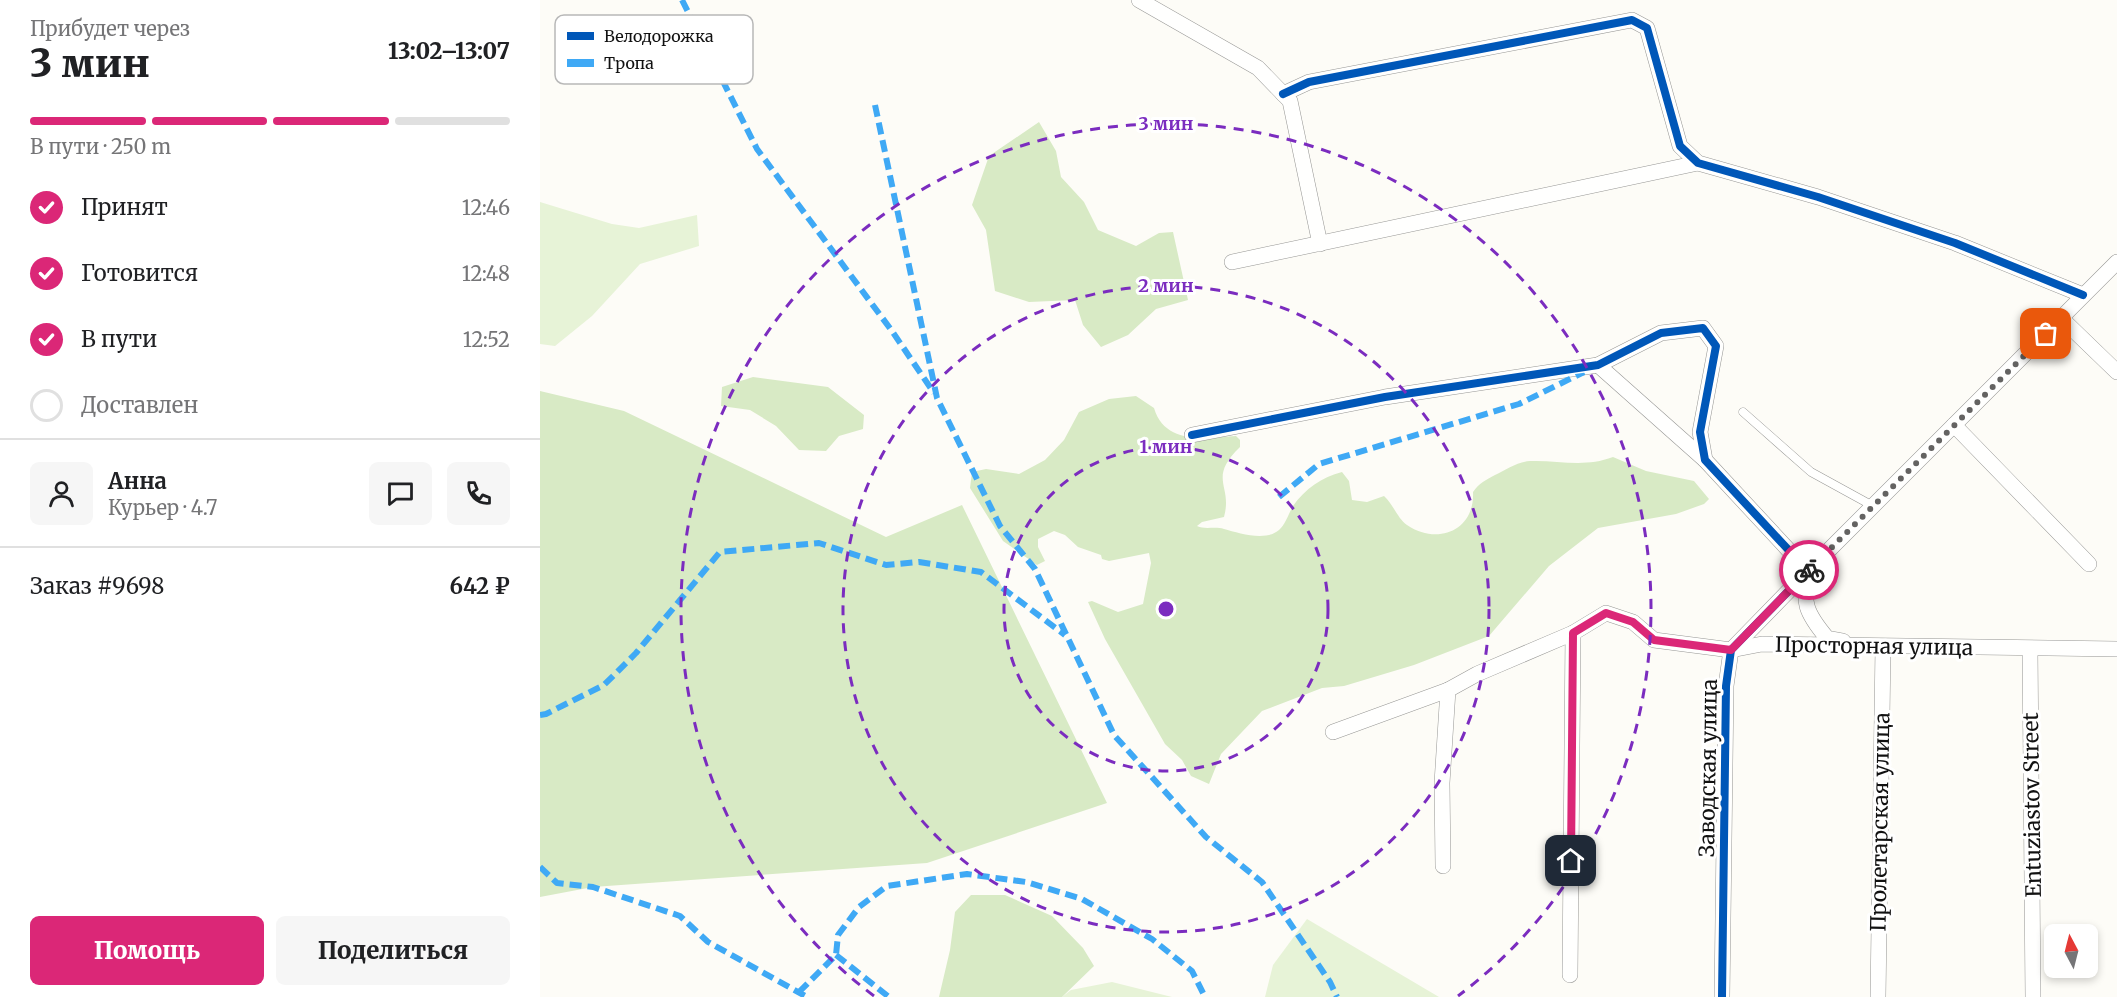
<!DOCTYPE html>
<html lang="ru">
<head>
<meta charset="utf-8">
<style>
  :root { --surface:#fff; --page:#f6f6f6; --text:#202124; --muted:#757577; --line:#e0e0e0; --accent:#db2777 }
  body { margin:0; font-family:Merriweather,serif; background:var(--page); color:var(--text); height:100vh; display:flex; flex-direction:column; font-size:22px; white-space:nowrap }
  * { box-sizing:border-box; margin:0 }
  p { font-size:20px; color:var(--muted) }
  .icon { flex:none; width:33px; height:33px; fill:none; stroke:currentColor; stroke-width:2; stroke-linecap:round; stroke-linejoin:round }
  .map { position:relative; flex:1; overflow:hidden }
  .side { display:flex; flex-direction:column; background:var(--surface); width:540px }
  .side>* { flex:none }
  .needle { width:39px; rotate:353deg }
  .fabs { position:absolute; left:1504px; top:924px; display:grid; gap:12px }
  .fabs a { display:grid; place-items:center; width:54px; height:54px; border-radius:9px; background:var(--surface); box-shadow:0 3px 9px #0003; font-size:30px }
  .pin { position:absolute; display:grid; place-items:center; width:51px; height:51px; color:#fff; margin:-26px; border-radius:12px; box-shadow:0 3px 9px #0006 }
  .courier { position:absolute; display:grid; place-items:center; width:60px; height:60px; margin:-30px; border:4px solid #db2777; border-radius:50%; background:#fff; color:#222; box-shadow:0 2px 8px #0007 }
  .overview em { font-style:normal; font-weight:800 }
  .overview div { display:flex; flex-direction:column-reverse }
  .overview { display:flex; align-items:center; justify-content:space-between; height:102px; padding:0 30px }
  h1 { font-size:39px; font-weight:800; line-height:45px }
  .bar { display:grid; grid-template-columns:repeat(4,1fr); gap:9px 6px; align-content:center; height:72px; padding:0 30px }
  .bar i { height:8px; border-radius:4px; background:var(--line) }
  .bar .on { background:var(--accent) }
  .bar p { grid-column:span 4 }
  .line { display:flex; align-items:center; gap:15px; padding:0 30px; border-top:2px solid var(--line) }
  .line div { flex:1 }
  .round { display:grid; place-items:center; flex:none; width:63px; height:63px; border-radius:9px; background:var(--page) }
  ol { padding:0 30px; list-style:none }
  li { display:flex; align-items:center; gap:18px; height:66px }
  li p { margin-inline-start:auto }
  li .icon { padding:6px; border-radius:50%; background:var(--accent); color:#fff; stroke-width:4 }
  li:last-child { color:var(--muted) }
  li i { width:33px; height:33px; border:3px solid var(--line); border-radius:50% }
  .action { display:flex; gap:12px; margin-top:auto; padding:12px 30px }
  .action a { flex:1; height:69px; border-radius:9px; background:var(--accent); color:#fff; font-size:24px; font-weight:800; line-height:69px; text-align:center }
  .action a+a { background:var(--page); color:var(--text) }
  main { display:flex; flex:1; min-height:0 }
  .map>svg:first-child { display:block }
  .green { fill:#e7f3d7 }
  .forest { fill:#d8eac5 }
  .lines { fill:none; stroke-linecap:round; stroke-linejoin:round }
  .lane-casing { stroke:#979795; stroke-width:9 }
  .street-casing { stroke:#979795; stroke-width:16 }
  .lane { stroke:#fffffe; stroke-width:8 }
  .street { stroke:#fffffe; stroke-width:15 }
  .quiet { stroke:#3fa9f5; stroke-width:6; stroke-dasharray:12 6; stroke-linecap:butt }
  .cycleway-casing { stroke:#fff; stroke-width:11 }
  .cycleway { stroke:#0057b8; stroke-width:8 }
  .done { stroke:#646362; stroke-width:6; stroke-dasharray:0 10.8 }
  .route { stroke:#db2777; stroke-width:8 }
  .ring { fill:none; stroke:#7b2cbf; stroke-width:3; stroke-dasharray:10 8 }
  .labels { text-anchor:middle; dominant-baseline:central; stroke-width:6; stroke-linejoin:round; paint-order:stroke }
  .street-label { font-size:21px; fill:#111; stroke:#fff }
  .key { fill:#fff; stroke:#b8b8b8; stroke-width:1.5 }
  .key-label { font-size:16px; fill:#111 }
  .centre { fill:#7b2cbf; stroke:#fff; stroke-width:3 }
  .ring-label { font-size:18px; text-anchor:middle; font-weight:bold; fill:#7b2cbf; stroke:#fff; stroke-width:6; stroke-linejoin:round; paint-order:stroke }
</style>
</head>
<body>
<main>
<section class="side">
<div class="overview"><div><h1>3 мин</h1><p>Прибудет через</p></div><em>13:02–13:07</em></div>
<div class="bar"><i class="on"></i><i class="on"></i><i class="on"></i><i></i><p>В пути · 250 m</p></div>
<ol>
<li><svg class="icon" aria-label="check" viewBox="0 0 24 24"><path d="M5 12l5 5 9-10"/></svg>Принят<p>12:46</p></li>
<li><svg class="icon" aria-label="check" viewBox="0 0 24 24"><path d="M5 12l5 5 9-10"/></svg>Готовится<p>12:48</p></li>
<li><svg class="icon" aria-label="check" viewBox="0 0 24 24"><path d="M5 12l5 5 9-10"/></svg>В пути<p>12:52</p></li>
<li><i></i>Доставлен</li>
</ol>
<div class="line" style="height:108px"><a class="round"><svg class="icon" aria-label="person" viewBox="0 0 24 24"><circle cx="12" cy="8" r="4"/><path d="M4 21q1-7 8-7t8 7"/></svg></a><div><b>Анна</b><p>Курьер · 4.7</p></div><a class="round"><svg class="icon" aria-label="chat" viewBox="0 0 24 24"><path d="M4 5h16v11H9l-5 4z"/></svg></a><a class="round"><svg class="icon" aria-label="phone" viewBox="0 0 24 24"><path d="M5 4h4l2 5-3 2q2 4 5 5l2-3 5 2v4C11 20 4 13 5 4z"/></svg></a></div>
<div class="line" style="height:78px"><div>Заказ #9698</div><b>642 ₽</b></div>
<div class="action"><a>Помощь</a><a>Поделиться</a></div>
</section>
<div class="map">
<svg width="1577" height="997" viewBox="0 0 1577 997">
  <rect width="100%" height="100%" fill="#fdfcf7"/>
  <!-- green -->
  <g class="green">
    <polygon points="0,202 72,224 99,228 157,215 159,246 100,264 52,316 15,346 0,344"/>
    <polygon points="767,919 899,997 725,997 733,965"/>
    <polygon points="572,982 632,997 522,997 531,990"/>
  </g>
  <!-- forest -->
  <g class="forest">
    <polygon points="499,122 516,151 521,177 544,202 558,230 596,246 619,233 633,232 648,300 616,309 588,335 561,347 543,325 535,300 489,302 455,291 446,230 432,205 449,156"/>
    <polygon points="213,377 288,387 324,415 323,429 299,436 286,451 259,450 236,426 210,410 181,406 182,387"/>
    <polygon points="0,391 84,411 346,537 422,505 567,803 387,863 53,887 0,897"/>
    <path d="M596 396 614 408C625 445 665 438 696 436L700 440V447C667 479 693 485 684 517L662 522 657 526C665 530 675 526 684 529 699 533 725 542 739 530 745 525 749 513 753 506 765 489 782 477 802 472L809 481 812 500 827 502 844 496C853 504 858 519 867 525 898 546 935 530 933 492 939 483 946 480 955 475 966 470 977 462 990 461 1019 460 1044 468 1073 457L1106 471 1154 481 1169 499 1164 504 1136 514 1058 528 1009 566 949 636 874 665 804 686 782 688 722 711 681 754 669 784 651 776 642 760 625 744 565 639 548 602 552 601 578 612 603 604 611 563 609 553 569 561 562 559 561 555 538 547 525 535 514 531 498 539V547L505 561 497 565 463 541 430 488 432 472 446 469 479 474 505 460 524 440 539 412 569 399Z"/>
    <polygon points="431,895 465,895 512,916 543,948 554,966 522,997 399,997 410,950 415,912"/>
  </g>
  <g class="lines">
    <defs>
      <polyline id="lane" points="1203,412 1271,472 1333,506"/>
      <g id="street">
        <polyline points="599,0 718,68 750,101 780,244"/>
        <polyline points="743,94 769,82 1092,20 1107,28 1140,146 1158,163 1278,197 1415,243 1543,295"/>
        <polyline points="692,262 1158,163"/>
        <polyline points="1521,318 1577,372"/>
        <polyline points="1058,365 1165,460"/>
        <polyline points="1414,425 1549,564"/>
        <polyline points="652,435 845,397 1058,365 1121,333 1163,328 1176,346 1160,432 1165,460 1268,571 1191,650 1186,686 1182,997"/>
        <path d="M1303 641 1287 638C1266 613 1262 603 1268 571L1577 262"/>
        <polyline points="1490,649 1493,997"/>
        <polyline points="793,732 908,690"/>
        <polyline points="903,866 902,783 908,690 937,674 1033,633 1066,613 1093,622 1114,640 1191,650 1222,644 1577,649"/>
        <polyline points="1030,975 1033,633"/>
        <polyline points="1338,997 1343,647"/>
      </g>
    </defs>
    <!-- lane casing -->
    <use href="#lane" class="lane-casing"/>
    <!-- street casing -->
    <use href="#street" class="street-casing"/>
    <!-- lane -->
    <use href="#lane" class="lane"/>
    <!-- street -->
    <use href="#street" class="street"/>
    <!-- quiet -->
    <g class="quiet">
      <polyline points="142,0 217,149 352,331 394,393"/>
      <polyline points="335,105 397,398 460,526 495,569 574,735 666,837 722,882 790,982 797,997"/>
      <polyline points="739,497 779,464 979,404 1044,372"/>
      <polyline points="0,715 6,714 64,685 96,653 180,552 279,543 346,565 379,562 441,572 525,635"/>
      <polyline points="0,867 17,883 53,887 140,916 168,942 267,997"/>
      <polyline points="296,955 349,997"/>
      <polyline points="259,992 296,955 298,935 319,907 347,886 427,874 486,882 542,899 612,939 652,971 665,997"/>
    </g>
    <defs>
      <g id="cycleway">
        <polyline points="743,94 769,82 1092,20 1107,28 1140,146 1158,163 1278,197 1415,243 1543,295"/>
        <polyline points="652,435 845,397 1058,365 1121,333 1163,328 1176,346 1160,432 1165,460 1268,571 1191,650 1186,686 1182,997"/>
      </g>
    </defs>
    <!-- cycleway casing -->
    <use href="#cycleway" class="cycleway-casing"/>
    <!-- cycleway -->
    <use href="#cycleway" class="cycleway"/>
  </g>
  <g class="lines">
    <!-- done -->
    <polyline class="done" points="1269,570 1506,334"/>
    <!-- route -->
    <polyline class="route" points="1031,861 1033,633 1066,613 1093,622 1114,640 1191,650 1269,570"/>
  </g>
  <!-- distance rings -->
  <g class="ring">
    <circle cx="626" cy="609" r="162"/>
    <circle cx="626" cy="609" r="323"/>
    <path d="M334 996A485 485 0 1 1 918 996"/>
  </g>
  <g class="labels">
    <!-- street labels -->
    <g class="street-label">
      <text transform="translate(1334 646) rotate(1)">Просторная улица</text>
      <text transform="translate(1168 768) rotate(-89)">Заводская улица</text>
      <text transform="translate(1492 805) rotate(-91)">Entuziastov Street</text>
      <text transform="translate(1340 822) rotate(-89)">Пролетарская улица</text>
    </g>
  </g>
  <!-- legend -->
  <rect x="15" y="15" width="198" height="69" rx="9" class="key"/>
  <rect x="27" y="32" width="27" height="8" fill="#0057b8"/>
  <rect x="27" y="59" width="27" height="8" fill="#3fa9f5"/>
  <g class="key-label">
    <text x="64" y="42">Велодорожка</text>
    <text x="64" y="69">Тропа</text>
  </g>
  <circle cx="626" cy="609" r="9" class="centre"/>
  <g class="ring-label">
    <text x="626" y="130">3 мин</text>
    <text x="626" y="292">2 мин</text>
    <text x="626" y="453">1 мин</text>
  </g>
</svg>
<div class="fabs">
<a><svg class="needle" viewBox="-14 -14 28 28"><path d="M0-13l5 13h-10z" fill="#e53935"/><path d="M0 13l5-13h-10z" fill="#757577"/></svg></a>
</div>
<div class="pin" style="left:1506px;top:334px;background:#ea580c"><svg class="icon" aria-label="bag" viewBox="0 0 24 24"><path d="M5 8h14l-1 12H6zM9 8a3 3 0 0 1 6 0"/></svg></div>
<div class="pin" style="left:1031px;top:861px;background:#1f2937"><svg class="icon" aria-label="home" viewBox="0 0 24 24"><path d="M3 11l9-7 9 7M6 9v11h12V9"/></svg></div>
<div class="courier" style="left:1269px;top:570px"><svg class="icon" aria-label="bike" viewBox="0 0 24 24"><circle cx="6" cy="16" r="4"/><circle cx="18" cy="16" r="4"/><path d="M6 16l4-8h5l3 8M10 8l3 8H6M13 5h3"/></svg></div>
</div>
</main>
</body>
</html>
